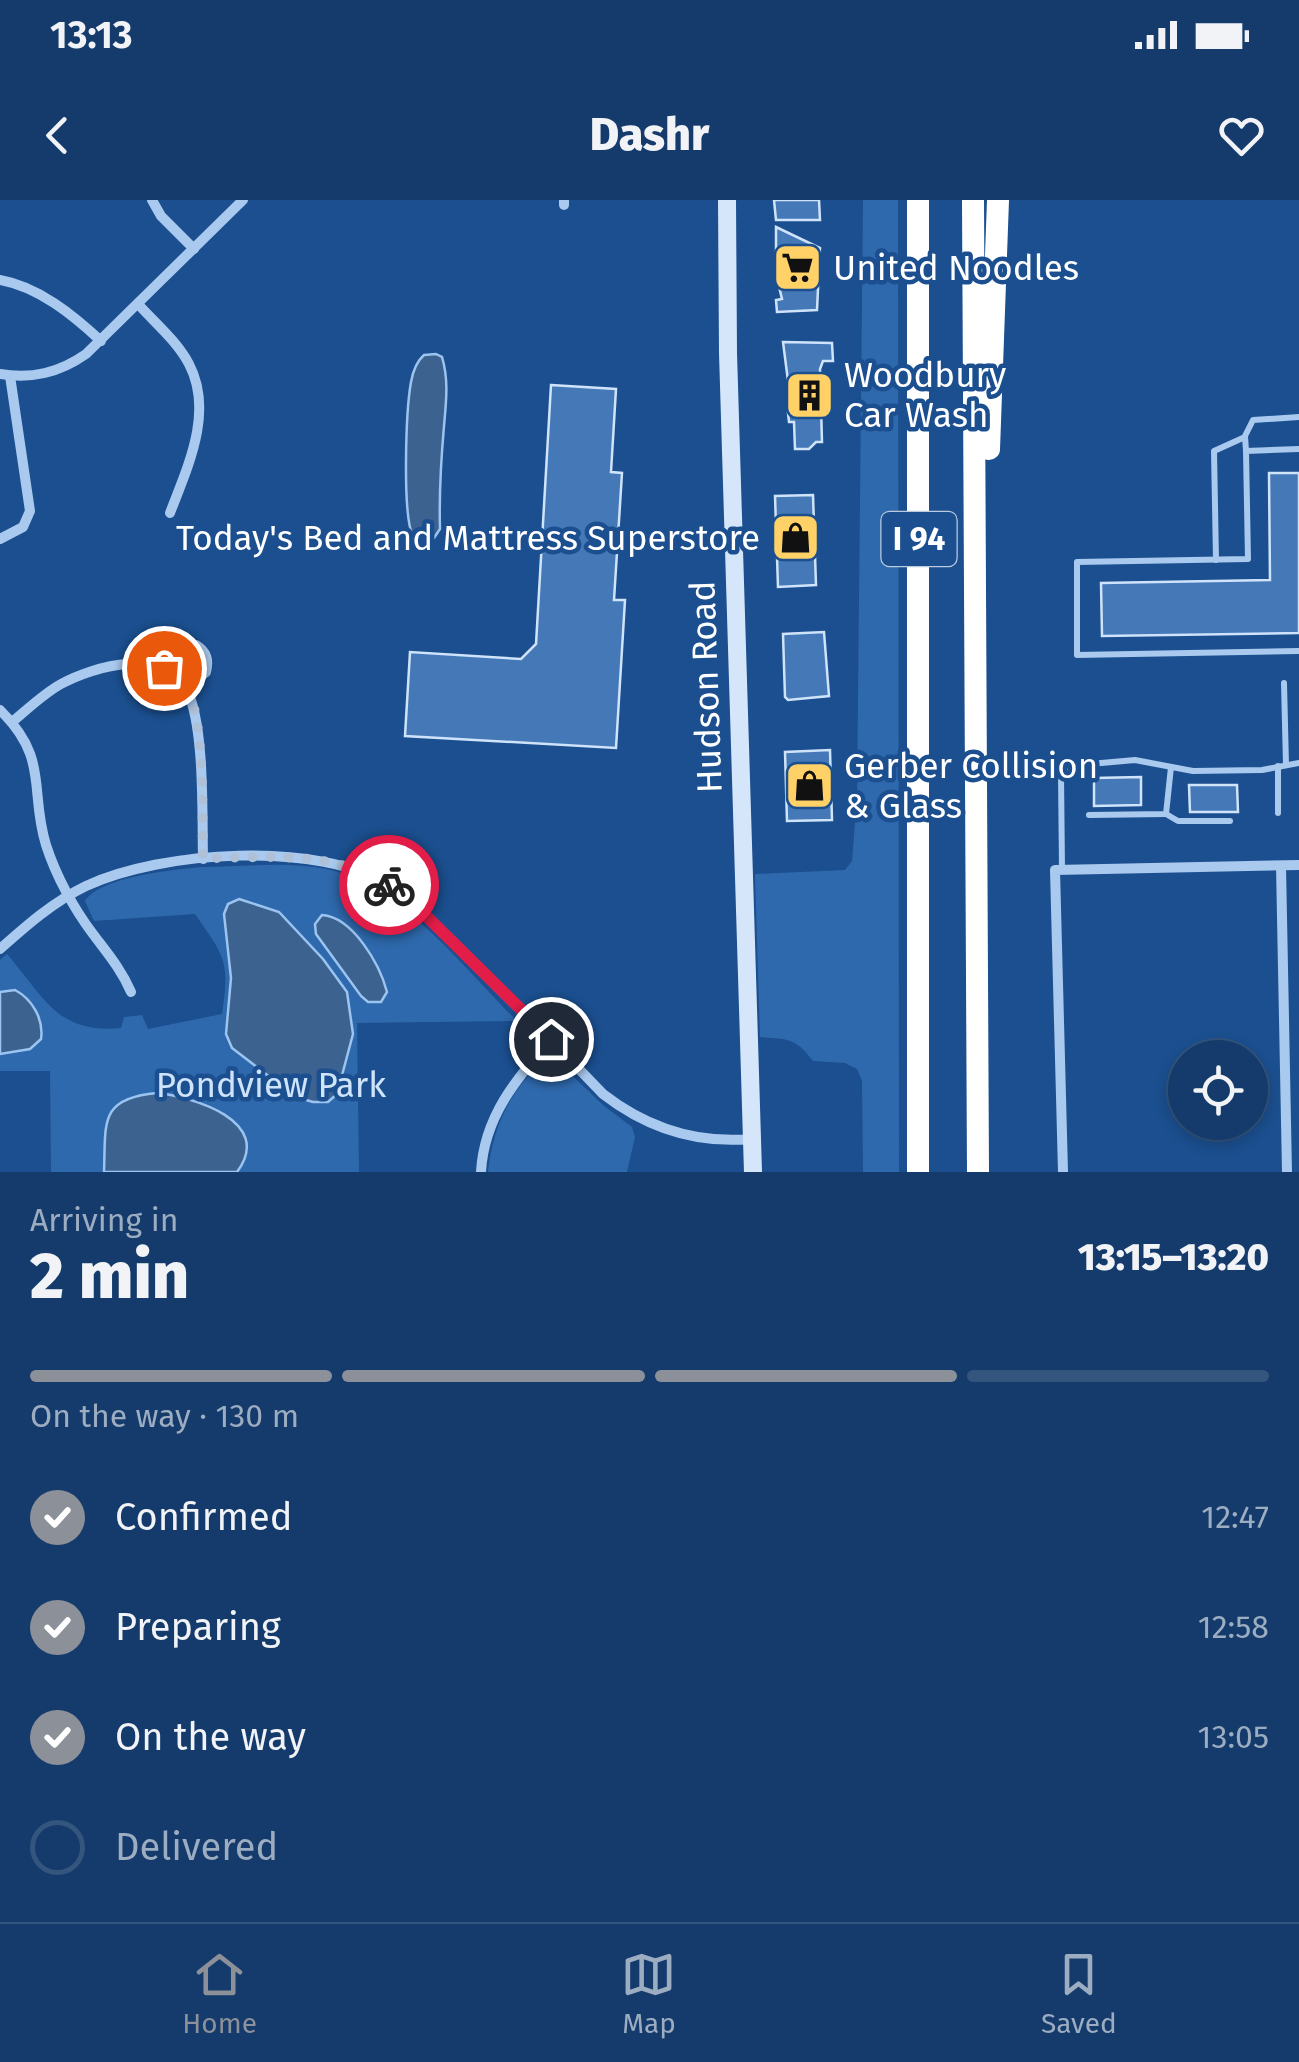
<!DOCTYPE html>
<html lang="en">
<head>
<meta charset="utf-8">
<style>
  :root { --surface:#143b6b; --page:#1d4271; --text:#f1f3f6; --muted:#9dadc1; --line:#33557e; --accent:#8c9099 }
  body { margin:0; font-family:"Fira Sans",sans-serif; background:var(--page); color:var(--text); height:100vh; display:flex; flex-direction:column; font-size:38px; white-space:nowrap }
  * { box-sizing:border-box; margin:0 }
  p { font-size:32px; color:var(--muted) }
  .icon { flex:none; width:55px; height:55px; fill:none; stroke:currentColor; stroke-width:2; stroke-linecap:round; stroke-linejoin:round }
  .map { position:relative; height:972px; overflow:hidden }
  .details { display:flex; flex-direction:column; background:var(--surface); flex:1 }
  .details>* { flex:none }
  .tools { position:absolute; left:1168px; top:840px; display:grid; gap:20px }
  .tools a { display:grid; place-items:center; width:100px; height:100px; border-radius:50%; background:var(--surface); box-shadow:0 5px 15px #0003,0 0 0 2px var(--line); font-size:50px }
  .pin { position:absolute; display:grid; place-items:center; width:85px; height:85px; color:#fff; margin:-42px; border:5px solid #fff; border-radius:50%; box-shadow:0 2px 10px #0007 }
  .courier { position:absolute; display:grid; place-items:center; width:100px; height:100px; margin:-50px; border:8px solid #e11d48; border-radius:50%; background:#fff; color:#222; box-shadow:0 2px 12px #0007 }
  .overview em { font-style:normal; font-weight:800 }
  .overview div { display:flex; flex-direction:column-reverse }
  .overview { display:flex; align-items:center; justify-content:space-between; height:170px; padding:0 30px }
  h1 { font-size:65px; font-weight:800; line-height:75px }
  .bar { display:grid; grid-template-columns:repeat(4,1fr); gap:15px 10px; align-content:center; height:120px; padding:0 30px }
  .bar i { height:12px; border-radius:8px; background:var(--line) }
  .bar .active { background:var(--accent) }
  .bar p { grid-column:span 4 }
  ol { padding:0 30px; list-style:none }
  li { display:flex; align-items:center; gap:30px; height:110px }
  li p { margin-inline-start:auto }
  li .icon { padding:10px; border-radius:50%; background:var(--accent); color:#fff; stroke-width:4 }
  li:last-child { color:var(--muted) }
  li i { width:55px; height:55px; border:5px solid var(--line); border-radius:50% }
  .status { display:flex; justify-content:space-between; align-items:center; height:70px; padding:0 50px; background:var(--surface); direction:ltr }
  .status svg { height:28px; fill:currentColor }
  header { display:flex; justify-content:space-between; align-items:center; height:130px; padding:0 30px; background:var(--surface); font-size:45px; font-weight:800 }
  .dock { display:flex; justify-content:space-around; align-items:center; height:140px; border-top:2px solid var(--line); background:var(--surface); font-size:28px; color:var(--muted) }
  .dock a { display:grid; justify-items:center; gap:5px }
  .dock .active { color:var(--accent) }
  .map>svg:first-child { display:block }
  .green { fill:#2e69ad }
  .water { fill:#3c6290; stroke:#9cc4f0; stroke-width:2.5 }
  .building { fill:#4478b7; stroke:#cfe3fa; stroke-width:2.5 }
  .lines { fill:none; stroke-linecap:round; stroke-linejoin:round }
  .lane { stroke:#a9c9ee; stroke-width:6 }
  .street { stroke:#a9c9ee; stroke-width:10 }
  .secondary { stroke:#d6e6fa; stroke-width:18 }
  .highway { stroke:#fff; stroke-width:22 }
  .done { stroke:#afc1d8; stroke-width:10; stroke-dasharray:0 18 }
  .route { stroke:#e11d48; stroke-width:12 }
  .labels { text-anchor:middle; dominant-baseline:central; stroke-width:9; stroke-linejoin:round; paint-order:stroke }
  .shield { fill:#1b4f8f; stroke:#bbcadd; stroke-width:2.5 }
  .shield-label { font-size:32px; font-weight:bold; fill:#fff }
  .poi-label { font-size:35px; fill:#fff; stroke:#1b4f8f; text-anchor:start }
  .street-label { font-size:35px; fill:#fff; stroke:#1b4f8f }
  .park-label { font-size:35px; fill:#cfe3fa; stroke:#1b4f8f }
</style>
</head>
<body>
<div class="status"><b>13:13</b><svg viewBox="0 0 49 12"><path d="M0 12V9h3v3zM5 12V6h3v6zM10 12V3h3v9zM15 12V0h3v12zM26 1h20v11H26zM47 4h2v5h-2z"/></svg></div>
<header><svg class="icon" aria-label="back" viewBox="0 0 24 24"><path d="M15 5l-7 7 7 7"/></svg>Dashr<svg class="icon" aria-label="heart" viewBox="0 0 24 24"><path d="M12 20l-8-8c-3-5 5-10 8-4 3-6 11-1 8 4z"/></svg></header>
<div class="map">
<svg width="1299" height="972" viewBox="0 0 1299 972">
  <rect width="100%" height="100%" fill="#1b4f8f"/>
  <!-- green -->
  <g class="green">
    <path d="M863 0H898L899 972H863L862 881 857 869 845 863 813 861C796 838 789 839 760 837L755 674 845 670 852 661 857 598Z"/>
    <path d="M202 667C243 667 286 661 326 669 399 683 465 769 517 821L357 823 359 972H51L50 871H0V760L7 754C45 798 57 834 121 828L124 817 142 815 148 829 222 814C230 761 225 757 195 714L94 721 85 701C102 676 173 670 202 667Z"/>
    <path d="M547 860 558 862 604 906 632 927 635 937 627 972H488C492 930 511 885 547 860Z"/>
  </g>
  <!-- water -->
  <g class="water">
    <path d="M436 154 442 157C449 180 446 203 444 226 441 260 439 295 440 329L434 338 425 343 413 337C402 314 406 210 411 182 413 171 416 162 424 155Z"/>
    <polygon points="239,699 279,712 323,759 347,792 353,834 337,894 328,902 313,902 296,897 232,848 226,834 231,778 224,714 228,704"/>
    <path d="M322 715C353 717 380 765 387 792L381 802H368L361 796 316 734 315 724Z"/>
    <path d="M15 790C32 799 44 819 41 839L30 849 0 854V792Z"/>
    <path d="M157 893C193 897 275 921 237 972H104C106 924 98 898 157 893Z"/>
  </g>
  <!-- building -->
  <g class="building">
    <polygon points="774,0 819,0 820,20 776,20"/>
    <polygon points="776,27 820,48 817,110 777,112 776,100 782,99 776,74"/>
    <polygon points="783,142 832,143 833,161 823,161 820,169 822,242 816,242 809,249 795,249 794,222 789,222 788,213 794,213 793,186 792,181 788,181"/>
    <polygon points="551,185 616,189 611,272 622,273 614,400 625,400 616,548 405,536 410,452 521,459 536,444"/>
    <polygon points="1269,273 1299,273 1299,433 1102,436 1101,383 1270,380"/>
    <polygon points="813,295 816,385 778,387 775,296"/>
    <polygon points="824,432 829,496 788,500 785,497 783,434"/>
    <polygon points="830,550 832,620 787,621 785,552"/>
    <polygon points="1141,577 1141,605 1094,606 1094,578"/>
    <polygon points="1189,585 1237,585 1238,612 1190,612"/>
  </g>
  <g class="lines">
    <!-- lane -->
    <g class="lane">
      <polyline points="1299,249 1246,251 1248,359 1077,362 1077,455 1299,451"/>
      <polyline points="1246,251 1245,236 1253,220 1299,217"/>
      <polyline points="1216,360 1214,251 1245,237"/>
      <polyline points="1284,483 1286,565"/>
      <polyline points="1278,566 1278,613"/>
      <polyline points="1166,614 1178,621 1230,621"/>
      <polyline points="1089,615 1166,614 1171,567"/>
      <polyline points="1062,670 1061,574 1090,564 1135,560 1193,571 1262,570 1299,563"/>
    </g>
    <!-- street -->
    <g class="street">
      <polyline points="152,0 161,16 194,49"/>
      <polyline points="564,5 564,0"/>
      <path d="M0 80C39 87 73 115 101 141"/>
      <path d="M138 104C155 123 177 141 189 164 214 212 188 266 170 313"/>
      <path d="M0 174C32 179 59 173 86 154L243 0"/>
      <polyline points="0,339 23,327 30,311 10,176"/>
      <path d="M164 468 182 448 196 445C207 452 209 460 206 472L186 488"/>
      <path d="M0 510C50 559 29 590 46 645 56 676 74 709 93 734 108 754 121 769 131 792"/>
      <path d="M12 522C28 509 43 494 61 484 94 466 165 446 187 490 205 527 202 616 203 659"/>
      <polyline points="1281,666 1287,972"/>
      <path d="M0 749C27 725 53 702 86 686 161 651 318 640 390 686 419 704 443 733 468 758 514 803 559 848 603 894 647 928 695 944 751 939"/>
      <path d="M481 972C484 917 516 879 551 839"/>
      <polyline points="1063,972 1055,670 1299,665"/>
    </g>
    <!-- secondary -->
    <polyline class="secondary" points="727,0 728,153 753,972"/>
    <!-- highway -->
    <g class="highway">
      <polyline points="973,0 978,972"/>
      <polyline points="989,249 998,0"/>
      <polyline points="918,972 918,0"/>
    </g>
  </g>
  <g class="lines">
    <!-- done -->
    <path class="done" d="M164 468C171 473 182 480 187 488 205 522 202 619 203 658 273 658 326 649 389 685"/>
    <!-- route -->
    <polyline class="route" points="389,685 411,701 551,839"/>
  </g>
  <!-- icons -->
  <defs>
    <symbol id="supermarket-square" viewBox="-11 -11 22 22"><rect x="-9" y="-9" width="18" height="18" rx="4" fill="#ffd166" stroke="#1b4f8f"/><path d="M-6-5.5h2.5l.6 2H6L4.5 2H-2.5L-4.4-4H-6ZM-1.5 3.2a1.3 1.3 0 1 0 .1 0ZM3 3.2a1.3 1.3 0 1 0 .1 0Z" fill="#111"/></symbol>
    <symbol id="building-square" viewBox="-11 -11 22 22"><rect x="-9" y="-9" width="18" height="18" rx="4" fill="#ffd166" stroke="#1b4f8f"/><path d="M-4-6H4V6H1V3H-1V6H-4ZM-2.5-4.3h1.7v1.8h-1.7ZM.8-4.3h1.7v1.8H.8ZM-2.5-1h1.7V.8h-1.7ZM.8-1h1.7V.8H.8Z" fill="#111"/></symbol>
    <symbol id="shop-square" viewBox="-11 -11 22 22"><rect x="-9" y="-9" width="18" height="18" rx="4" fill="#ffd166" stroke="#1b4f8f"/><path d="M-5-2.5h2.3a2.7 3.5 0 0 1 5.4 0H5L5.5 6h-11ZM-1.5-2.5h3a1.5 2.3 0 0 0-3 0Z" fill="#111"/></symbol>
  </defs>
  <g fill-rule="evenodd">
    <use href="#supermarket-square" x="770" y="40" width="55" height="55"/>
    <use href="#building-square" x="782" y="168" width="55" height="55"/>
    <use href="#shop-square" x="768" y="310" width="55" height="55"/>
    <use href="#shop-square" x="782" y="558" width="55" height="55"/>
  </g>
  <g class="labels">
    <!-- shield labels -->
    <rect class="shield" x="881.5" y="312" width="75" height="54" rx="8"/>
    <g class="shield-label">
      <text x="919" y="339">I 94</text>
    </g>
    <!-- poi labels -->
    <g class="poi-label">
      <text x="833" y="68">United Noodles</text>
      <text x="844" y="175">Woodbury<tspan x="844" dy="40">Car Wash</tspan></text>
      <text x="760" y="338" text-anchor="end">Today's Bed and Mattress Superstore</text>
      <text x="844" y="566">Gerber Collision<tspan x="844" dy="40">&amp; Glass</tspan></text>
    </g>
    <!-- street labels -->
    <g class="street-label">
      <text transform="translate(706 487) rotate(-92)">Hudson Road</text>
    </g>
    <!-- park labels -->
    <g class="park-label">
      <text x="271" y="885">Pondview Park</text>
    </g>
  </g>
</svg>
<div class="tools">
<a><svg class="icon" aria-label="locate" viewBox="0 0 24 24"><circle cx="12" cy="12" r="6"/><path d="M12 2v4M12 18v4M2 12h4M18 12h4"/></svg></a>
</div>
<div class="pin" style="left:164px;top:468px;background:#ea580c"><svg class="icon" aria-label="bag" viewBox="0 0 24 24"><path d="M5 8h14l-1 12H6zM9 8a3 3 0 0 1 6 0"/></svg></div>
<div class="pin" style="left:551px;top:839px;background:#1f2937"><svg class="icon" aria-label="home" viewBox="0 0 24 24"><path d="M3 11l9-7 9 7M6 9v11h12V9"/></svg></div>
<div class="courier" style="left:389px;top:685px"><svg class="icon" aria-label="bike" viewBox="0 0 24 24"><circle cx="6" cy="16" r="4"/><circle cx="18" cy="16" r="4"/><path d="M6 16l4-8h5l3 8M10 8l3 8H6M13 5h3"/></svg></div>
</div>
<section class="details">
<div class="overview"><div><h1>2 min</h1><p>Arriving in</p></div><em>13:15–13:20</em></div>
<div class="bar"><i class="active"></i><i class="active"></i><i class="active"></i><i></i><p>On the way · 130 m</p></div>
<ol>
<li><svg class="icon" aria-label="check" viewBox="0 0 24 24"><path d="M5 12l5 5 9-10"/></svg>Confirmed<p>12:47</p></li>
<li><svg class="icon" aria-label="check" viewBox="0 0 24 24"><path d="M5 12l5 5 9-10"/></svg>Preparing<p>12:58</p></li>
<li><svg class="icon" aria-label="check" viewBox="0 0 24 24"><path d="M5 12l5 5 9-10"/></svg>On the way<p>13:05</p></li>
<li><i></i>Delivered</li>
</ol>
</section>
<nav class="dock">
<a class="active"><svg class="icon" aria-label="home" viewBox="0 0 24 24"><path d="M3 11l9-7 9 7M6 9v11h12V9"/></svg>Home</a>
<a><svg class="icon" aria-label="map" viewBox="0 0 24 24"><path d="M3 6l6-2 6 2 6-2v14l-6 2-6-2-6 2zM9 4v14M15 6v14"/></svg>Map</a>
<a><svg class="icon" aria-label="saved" viewBox="0 0 24 24"><path d="M7 4h10v16l-5-4-5 4z"/></svg>Saved</a>
</nav>
</body>
</html>
